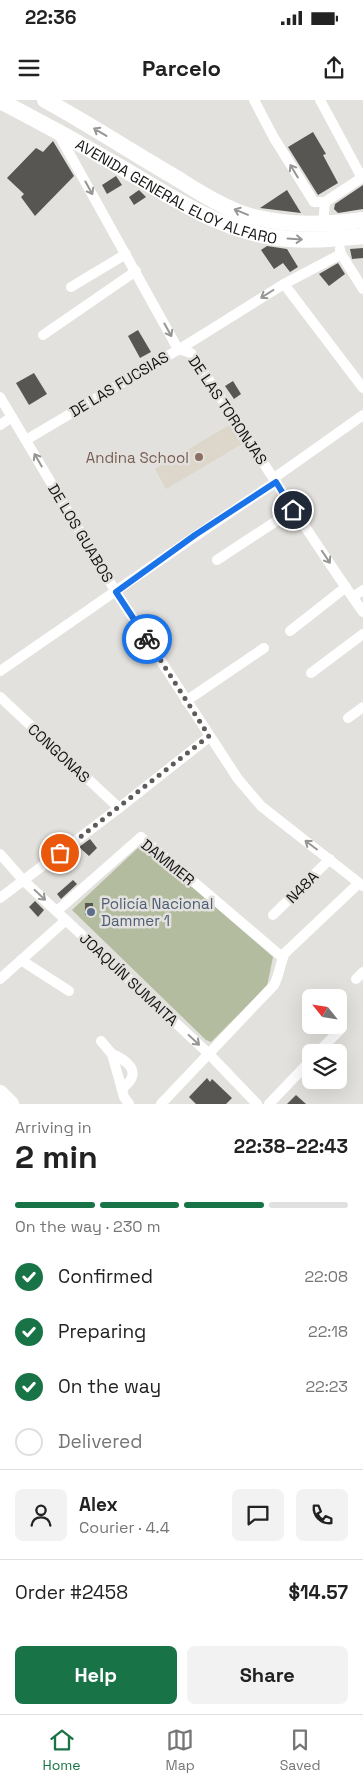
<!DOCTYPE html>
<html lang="en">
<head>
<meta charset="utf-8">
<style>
  :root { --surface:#fff; --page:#f2f2f2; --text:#222; --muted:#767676; --line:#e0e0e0; --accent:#187347 }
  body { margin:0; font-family:"Space Grotesk",sans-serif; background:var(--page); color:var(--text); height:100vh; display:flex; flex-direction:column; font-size:19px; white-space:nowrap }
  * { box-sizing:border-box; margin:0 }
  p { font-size:16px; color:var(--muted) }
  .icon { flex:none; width:28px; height:28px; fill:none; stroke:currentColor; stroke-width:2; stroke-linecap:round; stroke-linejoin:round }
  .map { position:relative; height:1004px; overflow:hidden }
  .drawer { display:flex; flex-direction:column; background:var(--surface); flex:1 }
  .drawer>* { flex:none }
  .needle { width:32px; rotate:300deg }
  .tools { position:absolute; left:302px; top:889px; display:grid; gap:10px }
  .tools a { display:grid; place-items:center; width:45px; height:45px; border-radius:8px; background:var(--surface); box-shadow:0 5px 20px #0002; font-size:25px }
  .pin { position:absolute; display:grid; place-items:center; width:42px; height:42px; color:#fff; margin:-21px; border:2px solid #fff; border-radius:50%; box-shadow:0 1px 5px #0007 }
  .courier { position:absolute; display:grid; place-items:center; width:50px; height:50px; margin:-25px; border:4px solid #1a73e8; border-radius:50%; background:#fff; color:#222; box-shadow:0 1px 6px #0007 }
  .head em { font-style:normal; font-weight:800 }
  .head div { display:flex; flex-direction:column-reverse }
  .head { display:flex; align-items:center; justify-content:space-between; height:85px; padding:0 15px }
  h1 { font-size:32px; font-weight:800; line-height:38px }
  .bar { display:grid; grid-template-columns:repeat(4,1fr); gap:8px 5px; align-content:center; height:60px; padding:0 15px }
  .bar i { height:6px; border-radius:4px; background:var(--line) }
  .bar .on { background:var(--accent) }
  .bar p { grid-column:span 4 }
  .line { display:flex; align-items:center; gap:12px; padding:0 15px; border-top:1px solid var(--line) }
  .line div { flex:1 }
  .round { display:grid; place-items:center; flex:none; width:52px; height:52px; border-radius:8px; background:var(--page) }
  ol { padding:0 15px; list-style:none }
  li { display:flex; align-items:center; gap:15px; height:55px }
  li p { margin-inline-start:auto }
  li .icon { padding:5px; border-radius:50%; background:var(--accent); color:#fff; stroke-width:4 }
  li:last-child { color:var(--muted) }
  li i { width:28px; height:28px; border:2px solid var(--line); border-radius:50% }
  .button { display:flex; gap:10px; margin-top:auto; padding:10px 15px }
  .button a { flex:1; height:58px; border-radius:8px; background:var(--accent); color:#fff; font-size:20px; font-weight:800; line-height:58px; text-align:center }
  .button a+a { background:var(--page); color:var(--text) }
  .status { display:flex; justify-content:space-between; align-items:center; height:35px; padding:0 25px; background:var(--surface); direction:ltr }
  .status svg { height:14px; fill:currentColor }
  header { display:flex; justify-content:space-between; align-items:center; height:65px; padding:0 15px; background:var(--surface); font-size:22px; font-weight:800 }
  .tab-bar { display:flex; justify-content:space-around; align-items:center; height:70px; border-top:1px solid var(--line); background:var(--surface); font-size:14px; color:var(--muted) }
  .tab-bar a { display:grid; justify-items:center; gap:2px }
  .tab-bar .on { color:var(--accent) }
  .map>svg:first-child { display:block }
  .built { fill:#dcd6cb }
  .green { fill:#b3bc9e }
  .building { fill:#585653 }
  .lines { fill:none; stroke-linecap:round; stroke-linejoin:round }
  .street { stroke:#fff; stroke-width:10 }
  .primary { stroke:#fff; stroke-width:16 }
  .oneway { stroke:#969695 }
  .done { stroke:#5e5c5a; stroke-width:5; stroke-dasharray:0 9 }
  .route { stroke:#1a73e8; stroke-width:6 }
  .education-dot { fill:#8d6e63; stroke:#e3e1dd; stroke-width:2 }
  .service-dot { fill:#5c6f8a; stroke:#e3e1dd; stroke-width:2 }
  .labels { text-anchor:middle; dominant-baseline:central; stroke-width:5; stroke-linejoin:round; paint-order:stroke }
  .street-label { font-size:15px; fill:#161514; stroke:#e3e1dd }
  .education-label { font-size:15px; fill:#785e54; stroke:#e3e1dd; text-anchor:end }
  .service-label { font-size:15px; fill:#4e5e75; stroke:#e3e1dd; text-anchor:start }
</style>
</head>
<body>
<div class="status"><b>22:36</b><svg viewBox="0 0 49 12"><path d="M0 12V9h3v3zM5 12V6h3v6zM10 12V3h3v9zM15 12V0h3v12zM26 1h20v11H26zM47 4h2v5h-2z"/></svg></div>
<header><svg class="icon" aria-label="menu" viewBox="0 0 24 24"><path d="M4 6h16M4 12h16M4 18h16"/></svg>Parcelo<svg class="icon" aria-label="share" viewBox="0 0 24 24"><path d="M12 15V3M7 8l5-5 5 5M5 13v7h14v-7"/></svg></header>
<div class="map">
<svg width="363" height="1004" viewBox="0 0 363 1004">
  <rect width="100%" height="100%" fill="#e3e1dd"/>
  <!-- built -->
  <polygon class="built" points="231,324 242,344 166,389 155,369"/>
  <!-- green -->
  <polygon class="green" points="139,747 146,747 273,857 267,886 211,942 206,940 72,810"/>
  <!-- building -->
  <g class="building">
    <polygon points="313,32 326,54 323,55 338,83 318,95 288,47"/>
    <polygon points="53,41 74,76 35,116 21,97 24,94 7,78 36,48 43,52"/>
    <polygon points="116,76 122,85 107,94 102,85"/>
    <polygon points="363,85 363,109 338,113 334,109 335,104"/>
    <polygon points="139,90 146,97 134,105 129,97"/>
    <polygon points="287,90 301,113 260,108"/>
    <polygon points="267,146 287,149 298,167 290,172 283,163 274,169 261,150"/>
    <polygon points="363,148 363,158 352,159 350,149"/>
    <polygon points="338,163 345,174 329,186 319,174"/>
    <polygon points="138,230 151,252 140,258 128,236"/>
    <polygon points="34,273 47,294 29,305 16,283"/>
    <polygon points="233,281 241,294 234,299 225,286"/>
    <polygon points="90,739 97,748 89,756 79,747"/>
    <polygon points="73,780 77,784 61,799 57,794"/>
    <polygon points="35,801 44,810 38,817 29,807"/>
    <rect x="85" y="803" width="8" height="12"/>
    <polygon points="207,978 210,982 212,979 232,998 226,1004 196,1004 189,997"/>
    <polygon points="296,995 306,1004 287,1004"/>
  </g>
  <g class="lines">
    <!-- street -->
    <g class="street">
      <polyline points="254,0 274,38 314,102 325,102 363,77"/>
      <polyline points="320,0 362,78"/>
      <path d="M58 33 178 249 191 253C249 339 303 427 363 512"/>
      <polyline points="323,125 325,102"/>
      <polyline points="340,149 341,154 363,189"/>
      <polyline points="284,184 363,288"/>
      <polyline points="71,187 126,154"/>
      <polyline points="43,235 136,171"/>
      <polyline points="0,297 116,492 238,679 261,706 363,786"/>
      <polyline points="0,325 12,317"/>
      <polyline points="26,340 191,242 284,184 341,154"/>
      <polyline points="274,378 363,315"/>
      <polyline points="217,460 293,410"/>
      <polyline points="353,497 363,490"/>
      <polyline points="290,531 346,487"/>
      <path d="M0 571C92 508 183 443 276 382"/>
      <polyline points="311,573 363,534"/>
      <polyline points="0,597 119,708"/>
      <polyline points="186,601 264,548"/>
      <polyline points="348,618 363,607"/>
      <polyline points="0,754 23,780 209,954 257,1004"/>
      <polyline points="0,798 119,708 209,637"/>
      <polyline points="57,811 141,737 282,857"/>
      <polyline points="273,815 330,759"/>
      <polyline points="21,860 69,891"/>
      <polyline points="0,879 66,820"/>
      <polyline points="356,879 363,872"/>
      <polyline points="101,941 112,954 124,997 129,1004"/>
      <polyline points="318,952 342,928"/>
      <path d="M112 954C120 957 136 966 132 977 131 981 125 986 122 989"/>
      <path d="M161 1004 274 885C280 874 280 862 285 853L359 783"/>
      <polyline points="269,1004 311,960"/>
    </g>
    <!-- primary -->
    <g class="primary">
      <path d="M45 0C89 24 130 51 173 76 196 90 227 111 254 117 293 126 323 125 363 120"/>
      <path id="s1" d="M0 1C41 22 81 44 120 67 168 95 216 128 272 137 303 142 332 139 363 136"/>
      <polyline points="0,993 11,1004"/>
    </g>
  </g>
  <!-- one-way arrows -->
  <defs><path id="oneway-shaft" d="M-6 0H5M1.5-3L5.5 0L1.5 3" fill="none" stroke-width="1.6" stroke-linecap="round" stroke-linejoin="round" transform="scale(1.25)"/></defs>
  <g class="oneway">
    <use href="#oneway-shaft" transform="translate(100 32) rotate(-149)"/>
    <use href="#oneway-shaft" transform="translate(294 71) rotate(-121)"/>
    <use href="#oneway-shaft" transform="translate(89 88) rotate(61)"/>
    <use href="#oneway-shaft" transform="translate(241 112) rotate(-158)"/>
    <use href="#oneway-shaft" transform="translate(295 139) rotate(4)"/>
    <use href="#oneway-shaft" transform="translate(267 194) rotate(148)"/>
    <use href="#oneway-shaft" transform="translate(168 230) rotate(61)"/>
    <use href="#oneway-shaft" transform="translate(38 360) rotate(-120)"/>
    <use href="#oneway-shaft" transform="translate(326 457) rotate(56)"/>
    <use href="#oneway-shaft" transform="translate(311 745) rotate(-143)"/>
    <use href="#oneway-shaft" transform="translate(40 795) rotate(43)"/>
    <use href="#oneway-shaft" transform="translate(194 940) rotate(43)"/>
  </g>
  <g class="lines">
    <!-- done -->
    <polyline class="done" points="60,753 209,636 147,539"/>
    <!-- route -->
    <polyline class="route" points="147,539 116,492 195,435 276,382 293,410"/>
  </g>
  <!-- markers -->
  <circle class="education-dot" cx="199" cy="357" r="5"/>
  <circle class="service-dot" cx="91" cy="812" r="5"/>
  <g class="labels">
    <!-- street labels -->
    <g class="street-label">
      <text stroke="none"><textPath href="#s1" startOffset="199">AVENIDA GENERAL ELOY ALFARO</textPath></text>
      <text transform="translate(119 284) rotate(-31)">DE LAS FUCSIAS</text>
      <text transform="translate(228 310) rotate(56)">DE LAS TORONJAS</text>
      <text transform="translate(81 433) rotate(59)">DE LOS GUABOS</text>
      <text transform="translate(59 653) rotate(43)">CONGONAS</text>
      <text transform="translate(168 762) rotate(39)">DAMMER</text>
      <text transform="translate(302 787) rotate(-45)">N48A</text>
      <text transform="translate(129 879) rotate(43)">JOAQUÍN SUMAITA</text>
    </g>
    <!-- education labels -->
    <g class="education-label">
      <text x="189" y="357">Andina School</text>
    </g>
    <!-- service labels -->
    <g class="service-label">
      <text x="101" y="803">Policía Nacional<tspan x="101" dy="17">Dammer 1</tspan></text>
    </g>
  </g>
</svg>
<div class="tools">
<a><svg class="needle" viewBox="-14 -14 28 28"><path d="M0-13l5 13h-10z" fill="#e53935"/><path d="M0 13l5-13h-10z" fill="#767676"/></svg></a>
<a><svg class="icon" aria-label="layers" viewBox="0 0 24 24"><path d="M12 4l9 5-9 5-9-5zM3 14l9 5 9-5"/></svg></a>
</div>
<div class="pin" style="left:60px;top:753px;background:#ea580c"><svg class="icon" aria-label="bag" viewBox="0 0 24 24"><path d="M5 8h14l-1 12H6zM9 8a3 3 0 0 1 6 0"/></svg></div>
<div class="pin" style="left:293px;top:410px;background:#1f2937"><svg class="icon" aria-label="home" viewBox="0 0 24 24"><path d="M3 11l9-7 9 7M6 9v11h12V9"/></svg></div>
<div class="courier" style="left:147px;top:539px"><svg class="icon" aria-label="bike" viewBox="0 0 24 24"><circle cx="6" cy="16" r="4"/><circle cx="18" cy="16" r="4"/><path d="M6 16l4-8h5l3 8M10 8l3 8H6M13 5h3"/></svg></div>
</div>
<section class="drawer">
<div class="head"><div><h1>2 min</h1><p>Arriving in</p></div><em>22:38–22:43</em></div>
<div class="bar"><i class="on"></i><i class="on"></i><i class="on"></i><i></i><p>On the way · 230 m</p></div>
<ol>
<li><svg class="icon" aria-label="check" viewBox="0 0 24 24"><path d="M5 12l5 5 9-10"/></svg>Confirmed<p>22:08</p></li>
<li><svg class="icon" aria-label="check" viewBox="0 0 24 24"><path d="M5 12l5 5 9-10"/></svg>Preparing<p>22:18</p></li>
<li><svg class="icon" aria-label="check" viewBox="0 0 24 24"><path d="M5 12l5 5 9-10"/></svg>On the way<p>22:23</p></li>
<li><i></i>Delivered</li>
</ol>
<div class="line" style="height:90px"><a class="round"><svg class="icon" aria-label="person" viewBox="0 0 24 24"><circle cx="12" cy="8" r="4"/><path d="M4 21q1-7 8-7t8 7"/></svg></a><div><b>Alex</b><p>Courier · 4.4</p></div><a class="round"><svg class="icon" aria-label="chat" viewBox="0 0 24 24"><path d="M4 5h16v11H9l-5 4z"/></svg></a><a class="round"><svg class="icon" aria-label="phone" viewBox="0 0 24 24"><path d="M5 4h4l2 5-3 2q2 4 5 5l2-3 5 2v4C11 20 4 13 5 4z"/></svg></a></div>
<div class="line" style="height:65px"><div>Order #2458</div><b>$14.57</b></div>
<div class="button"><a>Help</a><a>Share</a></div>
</section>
<nav class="tab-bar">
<a class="on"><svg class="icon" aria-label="home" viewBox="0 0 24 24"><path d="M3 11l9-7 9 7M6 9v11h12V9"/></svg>Home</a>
<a><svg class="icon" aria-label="map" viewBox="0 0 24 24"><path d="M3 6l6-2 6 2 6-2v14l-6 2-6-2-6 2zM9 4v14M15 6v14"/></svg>Map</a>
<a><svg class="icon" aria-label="saved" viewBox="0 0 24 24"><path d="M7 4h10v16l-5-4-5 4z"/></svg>Saved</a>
</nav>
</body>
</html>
